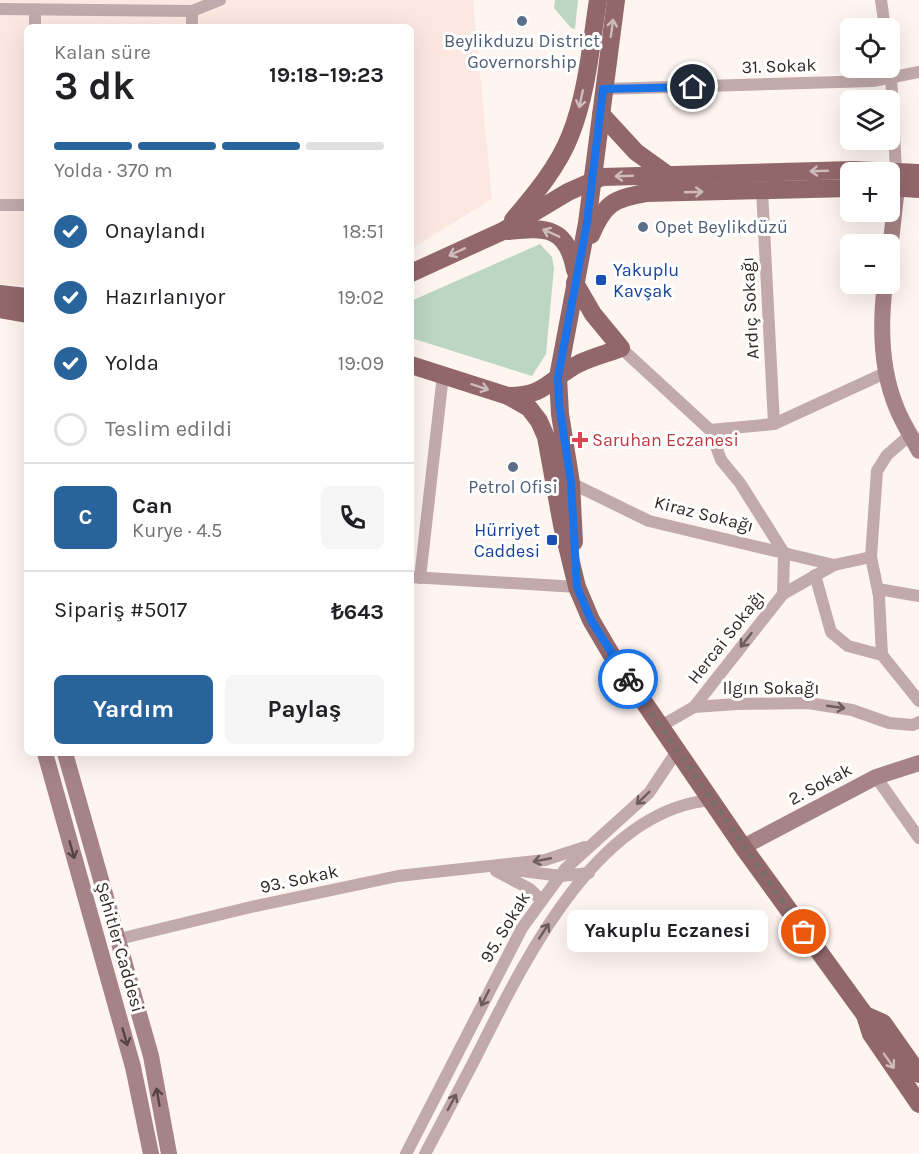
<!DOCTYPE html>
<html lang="tr">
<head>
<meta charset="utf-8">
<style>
  :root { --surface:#fff; --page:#f6f6f6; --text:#202124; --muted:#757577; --line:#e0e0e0; --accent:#28649b }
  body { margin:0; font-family:Karla,sans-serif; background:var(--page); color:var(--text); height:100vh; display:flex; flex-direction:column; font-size:22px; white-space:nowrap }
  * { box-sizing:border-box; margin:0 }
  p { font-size:20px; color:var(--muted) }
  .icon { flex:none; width:33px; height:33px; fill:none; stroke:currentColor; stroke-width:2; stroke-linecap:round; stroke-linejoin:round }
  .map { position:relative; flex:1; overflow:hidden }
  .panel { position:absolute; left:24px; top:24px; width:390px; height:732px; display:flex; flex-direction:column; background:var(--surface); border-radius:9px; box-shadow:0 6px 24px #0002 }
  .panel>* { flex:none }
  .buttons { position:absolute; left:840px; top:18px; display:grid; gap:12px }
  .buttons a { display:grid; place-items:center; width:60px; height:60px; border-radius:9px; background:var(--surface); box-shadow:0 6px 24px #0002; font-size:30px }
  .pin { position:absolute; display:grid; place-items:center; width:51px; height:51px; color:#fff; margin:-26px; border:3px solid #fff; border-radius:50%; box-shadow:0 2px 6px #0007 }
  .courier { position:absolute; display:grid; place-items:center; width:60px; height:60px; margin:-30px; border:4px solid #1a73e8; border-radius:50%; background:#fff; color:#222; box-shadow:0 2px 8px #0007 }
  .bubble { position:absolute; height:42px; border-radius:9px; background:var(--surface); box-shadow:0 6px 24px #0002; font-size:20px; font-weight:700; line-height:42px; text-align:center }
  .summary em { font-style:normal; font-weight:700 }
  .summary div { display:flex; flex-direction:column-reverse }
  .summary { display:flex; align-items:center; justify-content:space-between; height:102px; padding:0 30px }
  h1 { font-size:39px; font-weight:700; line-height:45px }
  .bar { display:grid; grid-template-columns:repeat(4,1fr); gap:9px 6px; align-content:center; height:72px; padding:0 30px }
  .bar i { height:8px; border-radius:4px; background:var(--line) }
  .bar .selected { background:var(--accent) }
  .bar p { grid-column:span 4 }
  .line { display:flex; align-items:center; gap:15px; padding:0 30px; border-top:2px solid var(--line) }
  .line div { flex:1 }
  .round { display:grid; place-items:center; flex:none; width:63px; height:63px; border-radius:9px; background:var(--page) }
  ol { padding:0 30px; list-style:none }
  li { display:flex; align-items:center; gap:18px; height:66px }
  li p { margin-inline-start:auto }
  li .icon { padding:6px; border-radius:50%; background:var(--accent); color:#fff; stroke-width:4 }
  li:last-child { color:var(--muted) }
  li i { width:33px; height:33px; border:3px solid var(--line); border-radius:50% }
  .cta { display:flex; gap:12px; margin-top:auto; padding:12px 30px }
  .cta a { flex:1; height:69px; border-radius:9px; background:var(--accent); color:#fff; font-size:24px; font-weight:700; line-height:69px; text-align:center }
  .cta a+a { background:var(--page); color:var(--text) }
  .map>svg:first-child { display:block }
  .industrial { fill:#fce8e1 }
  .green { fill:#bbd7c1 }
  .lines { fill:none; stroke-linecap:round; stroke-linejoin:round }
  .street { stroke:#c2a9ab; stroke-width:12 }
  .secondary { stroke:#a68386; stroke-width:16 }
  .primary { stroke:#92676b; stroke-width:18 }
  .oneway { stroke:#cebbbc }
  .oneway2 { stroke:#6c5c5b }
  .oneway3 { stroke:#554443 }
  .done { stroke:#79706d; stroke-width:6; stroke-dasharray:0 10.8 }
  .route { stroke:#1a73e8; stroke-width:8 }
  .service-dot { fill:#5c6f8a; stroke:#fff; stroke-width:2 }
  .transit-dot { fill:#1a4fb4; stroke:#fff; stroke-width:2 }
  .health-dot { fill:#e0444e; stroke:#fff; stroke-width:2 }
  .labels { text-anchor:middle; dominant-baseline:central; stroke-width:6; stroke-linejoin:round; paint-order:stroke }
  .service-label { font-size:18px; fill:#4e5e75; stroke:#fff }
  .street-label { font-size:18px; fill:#322926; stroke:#fff }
  .transit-label { font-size:18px; fill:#164399; stroke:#fff; text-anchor:start }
  .health-label { font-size:18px; fill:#be3a42; stroke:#fff; text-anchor:start }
</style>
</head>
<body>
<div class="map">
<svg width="919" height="1154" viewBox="0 0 919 1154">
  <rect width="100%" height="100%" fill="#fef5f1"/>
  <!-- industrial -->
  <polygon class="industrial" points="0,0 473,0 492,199 411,249 411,27 27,27 27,286 0,284"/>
  <!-- green -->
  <g class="green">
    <polygon points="555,0 578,0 575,29 571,28 554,8"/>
    <polygon points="540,244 552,257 554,268 546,354 532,376 411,338 411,301"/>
  </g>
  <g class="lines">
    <!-- street -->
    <g class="street">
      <polyline points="881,0 885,28"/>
      <polyline points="0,9 192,11 220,0"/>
      <polyline points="35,27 35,10"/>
      <polyline points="192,27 192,11"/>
      <polyline points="890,56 896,171"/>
      <polyline points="603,89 873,81 919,72"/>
      <polyline points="762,190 774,424"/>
      <polyline points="0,205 27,205"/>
      <polyline points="621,348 710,430 721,460 740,483 784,553"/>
      <polyline points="710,430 774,424 885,373"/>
      <polyline points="571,483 649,521 834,565"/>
      <polyline points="871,557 879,596 882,655"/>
      <polyline points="815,575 831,632 848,646 882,655 919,701"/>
      <polyline points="411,577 577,587"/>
      <polyline points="420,578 443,375"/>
      <polyline points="878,589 919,596"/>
      <polyline points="783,594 834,565 871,557 877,471 887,455 910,435"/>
      <polyline points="694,707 783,594 784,553"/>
      <polyline points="661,726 694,707 737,704 808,703 852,710 889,723 913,725 919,722"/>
      <polyline points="876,777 919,838"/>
      <polyline points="506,869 561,876 589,873"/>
      <polyline points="496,871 530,889 541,900"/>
      <polyline points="119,939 251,907 398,876 545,860 585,847"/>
      <polyline points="406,1154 522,928 565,869 649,793 677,751"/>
      <path d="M425 1154C442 1122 459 1090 476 1057 522 966 595 809 712 800"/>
    </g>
    <!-- secondary -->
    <g class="secondary">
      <polyline points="890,250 897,187"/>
      <path d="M885 284C880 324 881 371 897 409 903 424 912 437 919 451"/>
      <polyline points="45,753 133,1067 151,1154"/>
      <polyline points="65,753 151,1056 169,1154"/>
      <polyline points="743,847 876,777 919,763"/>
    </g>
    <!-- primary -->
    <g class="primary">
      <polyline points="601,114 636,152 668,175"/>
      <polyline points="890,187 919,189"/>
      <path d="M513 220C534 195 558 167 570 136 587 94 591 45 598 0"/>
      <path d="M508 231C547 227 567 227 575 270"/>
      <path d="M591 235C604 204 614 198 646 193L850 188"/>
      <polyline points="411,273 503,231 568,192 602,177 853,170 919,173"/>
      <polyline points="0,294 27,297"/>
      <polyline points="0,309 27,314"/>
      <path d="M411 365 508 396C547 396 550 378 580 363 593 357 608 353 621 348L593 314 575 283"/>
      <polyline points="508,396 529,408 539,421 546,437 562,525 577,587 591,620 611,654 743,847 865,1015 871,1034 919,1104"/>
      <polyline points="574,542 571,483 560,414 558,377 587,223 616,0"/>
      <polyline points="865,1015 883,1023 919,1074"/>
    </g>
  </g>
  <!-- one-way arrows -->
  <defs><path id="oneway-shaft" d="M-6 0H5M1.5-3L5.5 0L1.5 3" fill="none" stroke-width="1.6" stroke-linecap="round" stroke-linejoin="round" transform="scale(1.5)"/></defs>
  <g class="oneway">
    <use href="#oneway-shaft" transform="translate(612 28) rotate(-82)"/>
    <use href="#oneway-shaft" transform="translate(581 99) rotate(102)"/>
    <use href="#oneway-shaft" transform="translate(819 171) rotate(178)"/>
    <use href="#oneway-shaft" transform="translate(624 176) rotate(178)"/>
    <use href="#oneway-shaft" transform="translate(694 192) rotate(-2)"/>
    <use href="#oneway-shaft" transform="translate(551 233) rotate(-156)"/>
    <use href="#oneway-shaft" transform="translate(457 252) rotate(155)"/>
    <use href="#oneway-shaft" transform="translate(480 387) rotate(18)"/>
    <use href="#oneway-shaft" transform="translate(889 1061) rotate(55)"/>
  </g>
  <g class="oneway2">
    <use href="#oneway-shaft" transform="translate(746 640) rotate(128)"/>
    <use href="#oneway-shaft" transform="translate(836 707) rotate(8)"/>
    <use href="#oneway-shaft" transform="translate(643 798) rotate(136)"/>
    <use href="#oneway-shaft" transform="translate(542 860) rotate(169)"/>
    <use href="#oneway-shaft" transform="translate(544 931) rotate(-57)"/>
    <use href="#oneway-shaft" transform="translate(485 998) rotate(117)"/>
    <use href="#oneway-shaft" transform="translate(452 1102) rotate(-62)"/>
  </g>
  <g class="oneway3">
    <use href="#oneway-shaft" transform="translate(72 850) rotate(74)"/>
    <use href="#oneway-shaft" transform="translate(125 1037) rotate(74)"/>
    <use href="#oneway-shaft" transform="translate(158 1097) rotate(-100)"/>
  </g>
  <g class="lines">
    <!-- done -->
    <polyline class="done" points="628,679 804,932"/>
    <!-- route -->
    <polyline class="route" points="628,679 591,620 577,587 571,483 559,403 558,377 587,223 603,89 693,87"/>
  </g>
  <!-- markers -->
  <g class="service-dot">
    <circle cx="522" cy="21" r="6"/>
    <circle cx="643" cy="227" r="6"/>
    <circle cx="513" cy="467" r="6"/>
  </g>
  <g class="transit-dot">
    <rect x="595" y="274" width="12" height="12" rx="3"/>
    <rect x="546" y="534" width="12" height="12" rx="3"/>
  </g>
  <path class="health-dot" d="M577 431h6v6h6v6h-6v6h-6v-6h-6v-6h6z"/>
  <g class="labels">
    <!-- service labels -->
    <g class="service-label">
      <text x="522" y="41">Beylikduzu District<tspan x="522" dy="21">Governorship</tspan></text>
      <text x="655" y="227" text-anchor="start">Opet Beylikdüzü</text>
      <text x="513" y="487">Petrol Ofisi</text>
    </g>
    <!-- street labels -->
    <g class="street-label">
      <text transform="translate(779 66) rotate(-2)">31. Sokak</text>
      <text transform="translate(750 308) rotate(-93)">Ardıç Sokağı</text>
      <text transform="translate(704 514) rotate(14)">Kiraz Sokağı</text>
      <text transform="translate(726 637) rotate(-52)">Hercai Sokağı</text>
      <text x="771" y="688">Ilgın Sokağı</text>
      <text transform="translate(820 784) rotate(-28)">2. Sokak</text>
      <text transform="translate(299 879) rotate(-12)">93. Sokak</text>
      <text transform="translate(505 927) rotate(-59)">95. Sokak</text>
      <text transform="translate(120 947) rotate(74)">Şehitler Caddesi</text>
    </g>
    <!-- transit labels -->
    <g class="transit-label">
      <text x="613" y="270">Yakuplu<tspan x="613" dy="21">Kavşak</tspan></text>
      <text x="540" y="530" text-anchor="end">Hürriyet<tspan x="540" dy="21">Caddesi</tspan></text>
    </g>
    <!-- health labels -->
    <g class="health-label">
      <text x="592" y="440">Saruhan Eczanesi</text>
    </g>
  </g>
</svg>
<div class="buttons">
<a><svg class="icon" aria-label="locate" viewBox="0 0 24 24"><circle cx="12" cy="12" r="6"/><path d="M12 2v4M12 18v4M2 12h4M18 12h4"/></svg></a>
<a><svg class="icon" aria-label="layers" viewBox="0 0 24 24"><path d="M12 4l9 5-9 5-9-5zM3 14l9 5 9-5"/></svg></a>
<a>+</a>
<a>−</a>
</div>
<div class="pin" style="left:804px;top:932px;background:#ea580c"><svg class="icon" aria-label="bag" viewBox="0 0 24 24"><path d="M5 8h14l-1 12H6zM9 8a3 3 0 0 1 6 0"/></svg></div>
<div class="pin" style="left:693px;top:87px;background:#1f2937"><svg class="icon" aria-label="home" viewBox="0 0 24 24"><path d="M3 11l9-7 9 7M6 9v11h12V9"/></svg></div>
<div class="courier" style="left:628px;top:679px"><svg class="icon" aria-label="bike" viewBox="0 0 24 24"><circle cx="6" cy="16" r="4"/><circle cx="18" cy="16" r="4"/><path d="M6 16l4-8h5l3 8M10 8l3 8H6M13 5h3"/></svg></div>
<div class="bubble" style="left:567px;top:910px;width:201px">Yakuplu Eczanesi</div>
<section class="panel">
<div class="summary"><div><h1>3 dk</h1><p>Kalan süre</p></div><em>19:18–19:23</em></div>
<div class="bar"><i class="selected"></i><i class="selected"></i><i class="selected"></i><i></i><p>Yolda · 370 m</p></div>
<ol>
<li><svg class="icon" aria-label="check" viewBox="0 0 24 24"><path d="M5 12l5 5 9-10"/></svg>Onaylandı<p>18:51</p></li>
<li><svg class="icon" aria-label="check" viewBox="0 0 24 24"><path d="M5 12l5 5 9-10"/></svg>Hazırlanıyor<p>19:02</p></li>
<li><svg class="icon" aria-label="check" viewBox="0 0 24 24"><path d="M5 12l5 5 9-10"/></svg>Yolda<p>19:09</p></li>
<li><i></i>Teslim edildi</li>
</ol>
<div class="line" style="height:108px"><b class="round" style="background:var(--accent);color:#fff">C</b><div><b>Can</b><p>Kurye · 4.5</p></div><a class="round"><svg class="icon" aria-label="phone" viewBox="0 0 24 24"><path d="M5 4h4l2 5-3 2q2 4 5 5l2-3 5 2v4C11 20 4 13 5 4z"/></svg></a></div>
<div class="line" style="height:78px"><div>Sipariş #5017</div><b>₺643</b></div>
<div class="cta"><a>Yardım</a><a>Paylaş</a></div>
</section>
</div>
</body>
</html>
